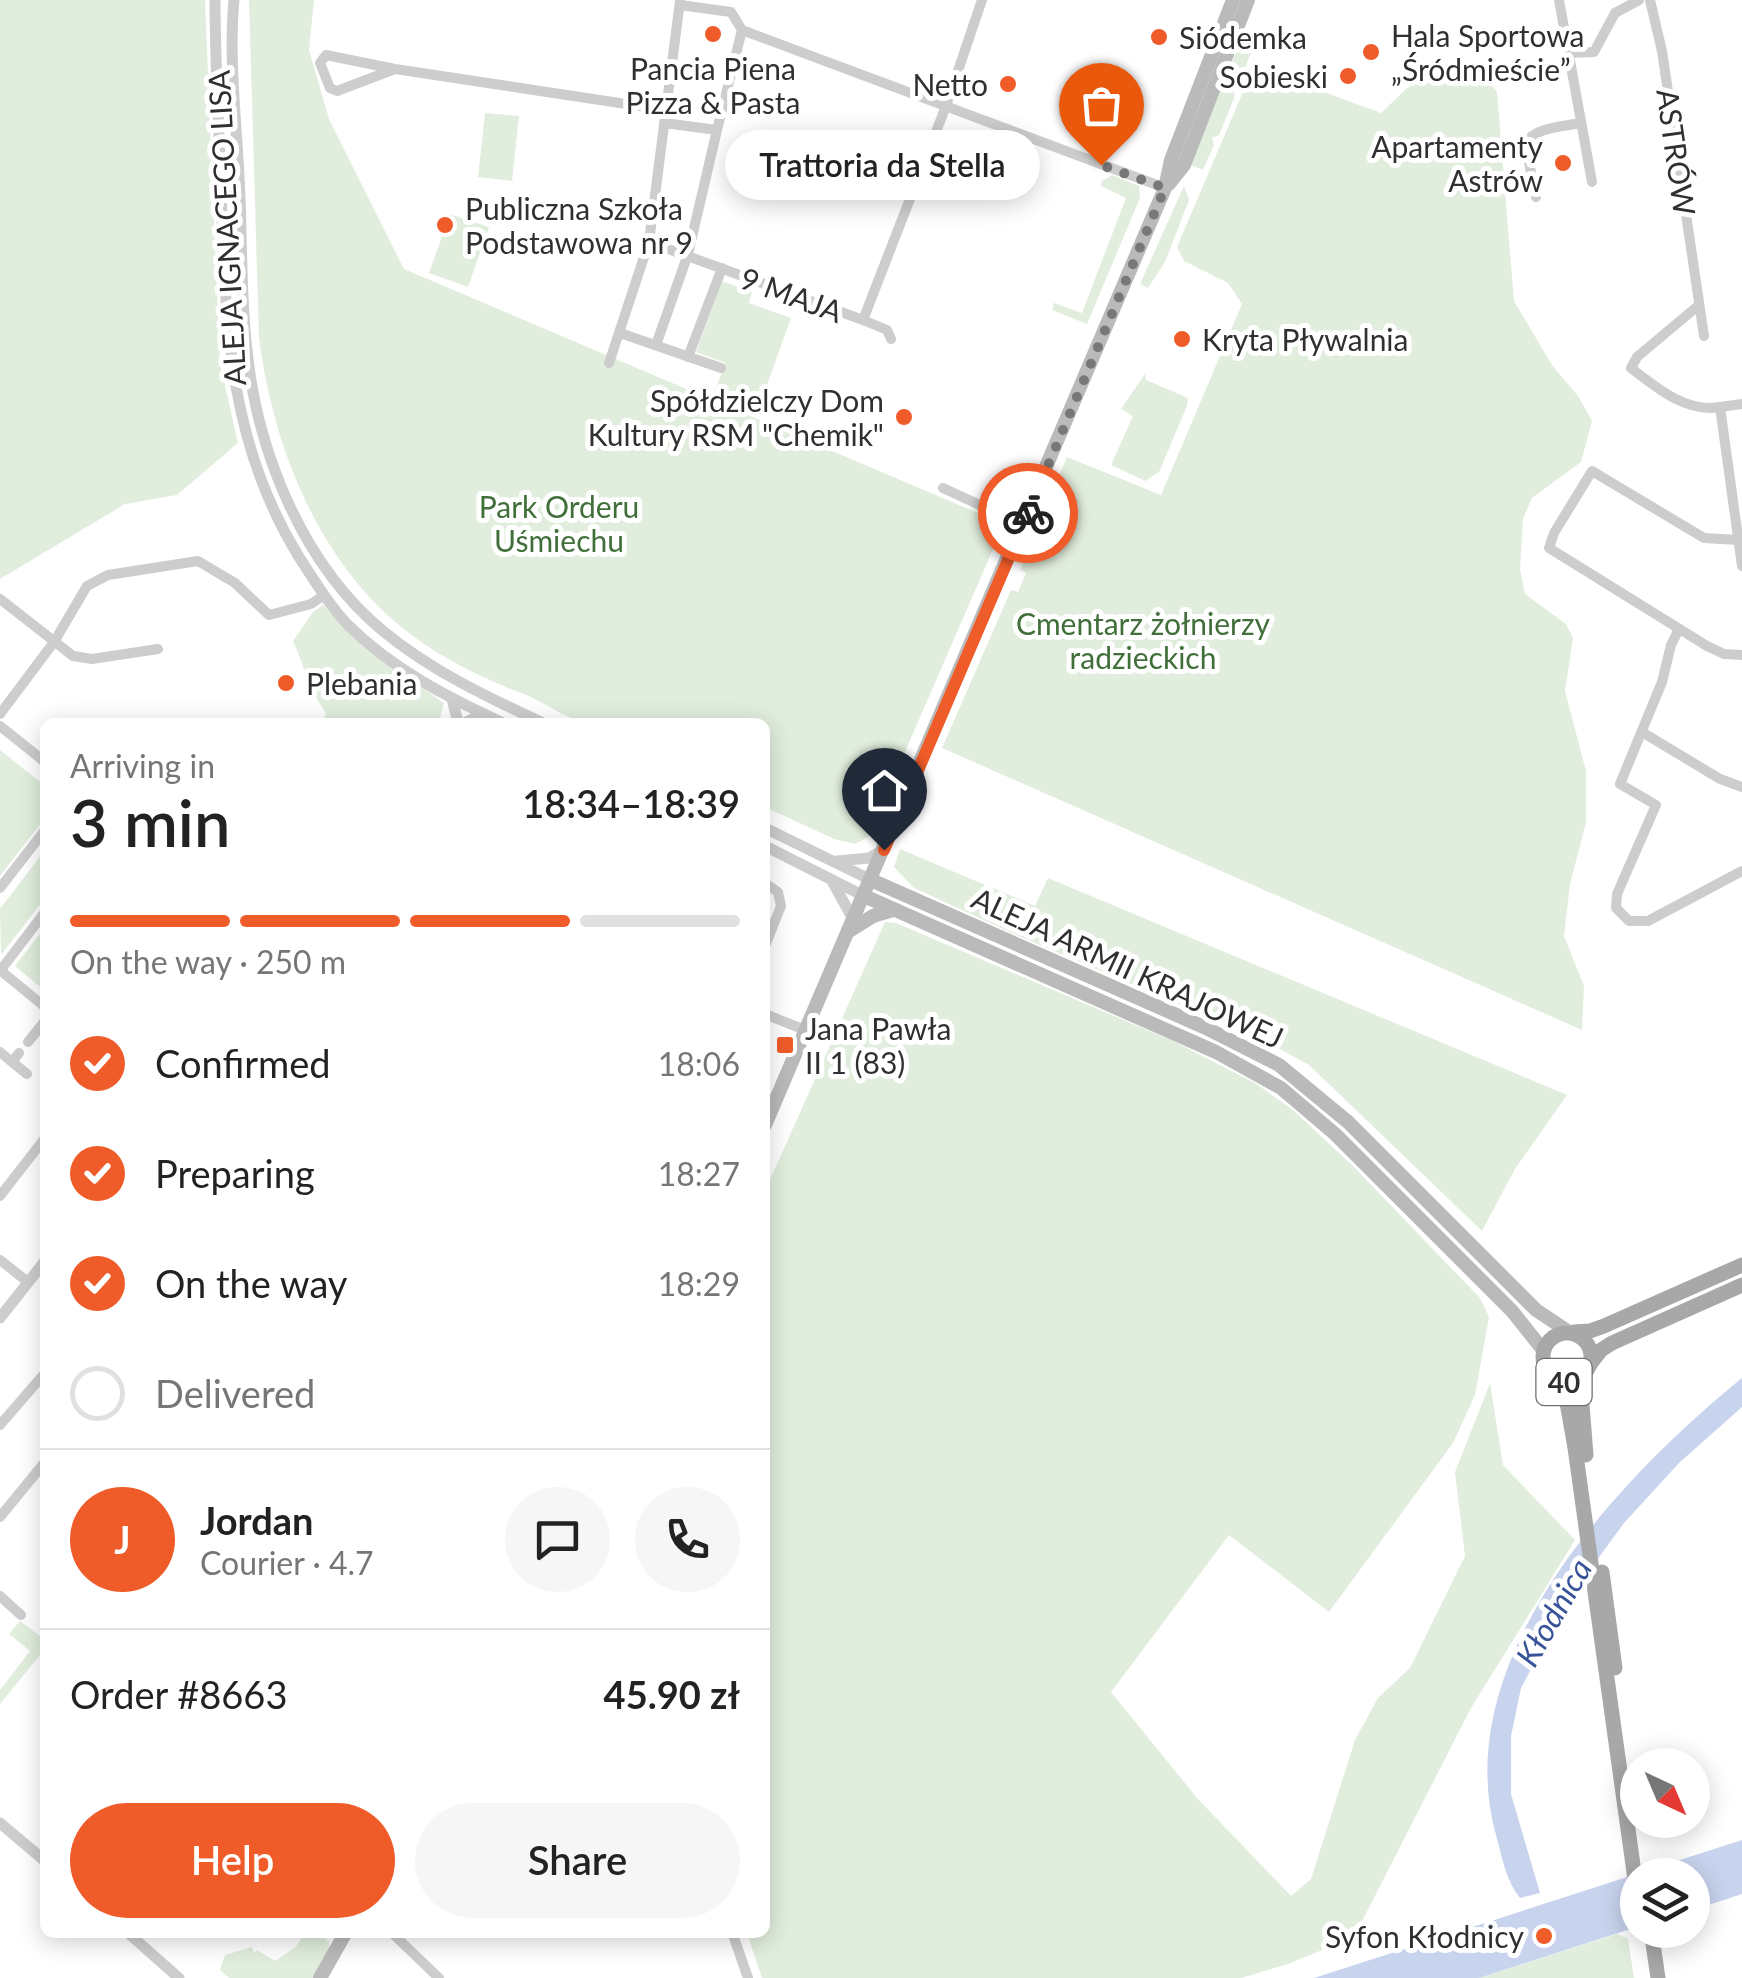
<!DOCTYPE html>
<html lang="en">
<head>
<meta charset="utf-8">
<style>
  :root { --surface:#fff; --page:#f6f6f6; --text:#222; --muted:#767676; --line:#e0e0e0; --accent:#f05c29 }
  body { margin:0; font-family:Lato,sans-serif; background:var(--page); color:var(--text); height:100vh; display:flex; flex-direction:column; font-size:38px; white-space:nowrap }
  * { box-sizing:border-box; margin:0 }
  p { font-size:32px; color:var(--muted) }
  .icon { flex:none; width:55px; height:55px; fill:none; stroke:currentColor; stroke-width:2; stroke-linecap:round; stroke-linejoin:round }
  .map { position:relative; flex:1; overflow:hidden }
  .drawer { position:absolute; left:40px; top:718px; width:730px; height:1220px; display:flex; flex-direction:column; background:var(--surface); border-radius:15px; box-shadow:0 5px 25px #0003 }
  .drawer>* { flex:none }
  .needle { width:65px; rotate:136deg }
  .tools { position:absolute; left:1620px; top:1748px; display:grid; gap:20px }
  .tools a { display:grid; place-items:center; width:90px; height:90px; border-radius:50%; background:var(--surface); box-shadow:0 5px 25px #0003; font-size:50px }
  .pin { position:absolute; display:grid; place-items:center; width:85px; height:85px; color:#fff; margin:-102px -42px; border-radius:50% 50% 50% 0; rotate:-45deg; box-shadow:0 0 10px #0007 }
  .pin .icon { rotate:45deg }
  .courier { position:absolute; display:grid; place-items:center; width:100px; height:100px; margin:-50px; border:8px solid #f05c29; border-radius:50%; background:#fff; color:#222; box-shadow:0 2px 12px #0007 }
  .bubble { position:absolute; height:70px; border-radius:35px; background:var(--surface); box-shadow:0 5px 25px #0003; font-size:32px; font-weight:600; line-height:70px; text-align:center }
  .head em { font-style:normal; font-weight:600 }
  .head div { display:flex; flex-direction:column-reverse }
  .head { display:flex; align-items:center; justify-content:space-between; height:170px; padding:0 30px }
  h1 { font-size:65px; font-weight:600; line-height:75px }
  .bar { display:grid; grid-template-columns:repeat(4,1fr); gap:15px 10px; align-content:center; height:120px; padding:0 30px }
  .bar i { height:12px; border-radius:8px; background:var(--line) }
  .bar .on { background:var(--accent) }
  .bar p { grid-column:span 4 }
  .line { display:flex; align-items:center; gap:25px; padding:0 30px; border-top:2px solid var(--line) }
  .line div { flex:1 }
  .round { display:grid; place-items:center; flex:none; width:105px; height:105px; border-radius:52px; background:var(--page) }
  ol { padding:0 30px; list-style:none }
  li { display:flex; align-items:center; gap:30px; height:110px }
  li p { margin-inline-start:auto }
  li .icon { padding:10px; border-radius:50%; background:var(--accent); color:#fff; stroke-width:4 }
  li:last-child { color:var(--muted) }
  li i { width:55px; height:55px; border:5px solid var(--line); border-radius:50% }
  .primary-button { display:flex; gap:20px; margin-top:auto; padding:20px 30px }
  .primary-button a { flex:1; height:115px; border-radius:60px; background:var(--accent); color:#fff; font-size:40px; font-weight:600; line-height:115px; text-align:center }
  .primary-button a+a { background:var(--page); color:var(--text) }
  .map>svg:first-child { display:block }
  .green { fill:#e1eedd }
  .water { fill:#c8d3ee }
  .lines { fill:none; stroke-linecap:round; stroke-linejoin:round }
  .minor { stroke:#cdcdcd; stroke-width:10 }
  .tertiary { stroke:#cdcdcd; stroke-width:11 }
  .secondary { stroke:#bababa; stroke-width:14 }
  .primary { stroke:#a8a8a8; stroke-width:15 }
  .done { stroke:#787878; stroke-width:10; stroke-dasharray:0 18 }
  .route { stroke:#f05c29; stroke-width:12 }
  .poi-dot { fill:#f05c29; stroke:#fff; stroke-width:4 }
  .labels { text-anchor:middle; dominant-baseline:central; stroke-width:10; stroke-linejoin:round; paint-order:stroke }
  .shield { fill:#fff; stroke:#6e6e6e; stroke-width:2.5 }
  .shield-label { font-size:28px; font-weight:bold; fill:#303030 }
  .poi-label { font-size:30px; fill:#303030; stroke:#fff; text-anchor:start }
  .street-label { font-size:30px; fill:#303030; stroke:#fff }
  .park-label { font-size:30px; fill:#416f3a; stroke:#fff }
  .water-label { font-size:32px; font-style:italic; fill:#385398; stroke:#fff }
</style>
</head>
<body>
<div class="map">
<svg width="1742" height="1978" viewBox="0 0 1742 1978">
  <rect width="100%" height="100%" fill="#fff"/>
  <!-- green -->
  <g class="green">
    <polygon points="0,0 205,0 220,363 238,443 177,495 125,504 0,579"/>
    <path d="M249 0H314L309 50 329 119 404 269 1004 524 868 837 855 844 834 839 765 807V722C707 722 647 728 589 722 568 721 546 703 526 695 482 678 437 657 400 626 315 555 273 444 259 338Z"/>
    <polygon points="1240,43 1252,50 1237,89 1233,91 1235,96 1219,135 1212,138 1214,145 1203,170 1189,164"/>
    <polygon points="1254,66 1381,113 1406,89 1440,70 1479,71 1497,92 1514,301 1552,365 1578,396 1592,421 1581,462 1532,498 1523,519 1520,569 1525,594 1566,624 1573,638 1565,691 1586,771 1586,823 1570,884 1564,936 1584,986 1582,1030 942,748 1011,590 1018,592 1026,573 1020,570 1067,457 1161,495 1242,304 1228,283 1184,261 1177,247"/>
    <polygon points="485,113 519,116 512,181 478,177"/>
    <polygon points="1112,175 1139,186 1140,198 1087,324 1052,310 1054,303 1082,313 1126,198 1101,186 1102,181"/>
    <polygon points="1184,186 1189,200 1165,262 1148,288 1140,284"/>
    <polygon points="450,214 489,227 468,287 429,273"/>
    <polygon points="722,281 752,292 749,303 791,318 759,407 715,391 725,363 696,352"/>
    <polygon points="1145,374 1146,380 1188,398 1187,406 1159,472 1145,481 1111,465 1133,416 1121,409"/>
    <path d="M323 605 361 645 444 703 439 722H323L326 713C310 692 304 665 293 641L313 612Z"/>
    <polygon points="0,750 45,786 45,818 0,876"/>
    <polygon points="900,849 1035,906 1048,878 1567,1095 1515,1169 1482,1231 1309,1065 1263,1040 1021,937 914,888 894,867"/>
    <polygon points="45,850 45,898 1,955 0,909"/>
    <polygon points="885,922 896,923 1173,1041 1255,1083 1293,1110 1353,1166 1480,1298 1489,1317 1475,1395 1453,1443 1329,1612 1229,1535 1111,1692 1197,1798 1291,1896 1311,1879 1355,1740 1378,1698 1410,1668 1465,1556 1455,1472 1490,1383 1503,1465 1575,1540 1471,1708 1354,1937 1288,1964 1241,1978 762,1978 747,1933 765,1932 765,1191"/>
    <polygon points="45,927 45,991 15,966"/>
    <polygon points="20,1621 40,1636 44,1650 0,1704 0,1690 30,1651 9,1634"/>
    <polygon points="304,1933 322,1933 327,1937 326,1942 329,1940 329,1950 313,1978 229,1978 220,1970 225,1955 252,1947 254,1953 257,1950 275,1961 296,1947"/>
    <polygon points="1617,1934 1628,1939 1634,1978 1479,1978"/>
  </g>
  <!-- water -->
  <g class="water">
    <path d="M1742 1378V1407L1679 1463 1624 1523 1569 1598 1521 1688 1511 1736V1794L1540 1893 1520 1898C1506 1881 1502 1857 1496 1835 1447 1659 1618 1479 1742 1378Z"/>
    <polygon points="1742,1840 1742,1894 1693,1910 1692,1875 1638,1875 1637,1927 1479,1978 1314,1978"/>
  </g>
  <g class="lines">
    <!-- minor -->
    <g class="minor">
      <polyline points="1559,0 1592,182"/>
      <polyline points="1650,0 1662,51 1704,336"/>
      <polyline points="680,5 731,12 742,30 1165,188"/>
      <polyline points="1568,53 1594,52 1615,13 1639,0"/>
      <polyline points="395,69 337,91 330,88 320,63 326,55 395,69 666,110"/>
      <polyline points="717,130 742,30"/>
      <path d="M1536 197 1525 143C1536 127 1562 127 1580 123"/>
      <polyline points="649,242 863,320 887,330 891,339"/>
      <path d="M1699 305 1637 357 1631 368C1657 388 1686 413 1720 407"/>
      <polyline points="863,320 946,106 982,0"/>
      <polyline points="620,333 721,368"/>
      <polyline points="656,345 688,254 717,130 664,123"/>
      <polyline points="688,357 722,268"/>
      <polyline points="609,363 649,242 680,1"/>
      <polyline points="1742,404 1720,407 1742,566"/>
      <polyline points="943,488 1023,525"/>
      <polyline points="1738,540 1704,538 1592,471 1554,533 1549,548 1707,646 1724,654 1742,655"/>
      <polyline points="0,599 73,656 92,659 158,649"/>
      <polyline points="1679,629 1671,645 1662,682 1620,784 1656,805 1617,894 1616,908 1629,921 1648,921 1742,871"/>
      <polyline points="0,714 54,642 87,586 108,575 198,561 235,583 269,615 311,604 324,595"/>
      <polyline points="0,726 45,762"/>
      <polyline points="1642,732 1720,779 1742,787"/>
      <polyline points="765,883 778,892 781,906 765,946"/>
      <polyline points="0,888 45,830"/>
      <polyline points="0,970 45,1007"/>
      <polyline points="0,971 45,912"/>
      <polyline points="765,1014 805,1030"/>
      <polyline points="28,1042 45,1021"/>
      <polyline points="0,1052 12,1062 19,1053"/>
      <polyline points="12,1062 27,1074"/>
      <polyline points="0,1196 45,1138"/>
      <polyline points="0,1260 28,1282"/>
      <polyline points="0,1425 45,1373"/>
      <polyline points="0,1517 45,1462"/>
      <polyline points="0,1596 21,1615"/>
      <polyline points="391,1932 439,1978"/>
      <polyline points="732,1932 748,1978"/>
    </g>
    <!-- tertiary -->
    <g class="tertiary">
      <path d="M215 0C215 63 219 127 221 190 226 323 227 440 299 557 314 580 329 605 348 625 391 668 447 697 501 722"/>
      <path d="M234 0C228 63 238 134 240 198 242 248 241 300 247 350 257 452 303 565 383 631 430 670 487 697 541 722"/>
      <polyline points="452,699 458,722"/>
      <polyline points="466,722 483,714"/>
      <polyline points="765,828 871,880"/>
      <polyline points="765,846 864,896"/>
      <polyline points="837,861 869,858 883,850"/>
      <polyline points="832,881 853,919"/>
      <polyline points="0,1318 45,1261"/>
      <polyline points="0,1823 45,1861"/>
      <polyline points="127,1932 179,1978"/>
    </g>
    <!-- secondary -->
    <g class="secondary">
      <polyline points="1169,184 1184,165 1248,0"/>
      <polyline points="871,880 1206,1028 1279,1065 1348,1122 1536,1310 1566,1330"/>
      <polyline points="864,896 1216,1052 1281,1088 1335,1134 1512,1311 1543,1350"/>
      <polyline points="849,931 873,916 893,910"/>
      <polyline points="765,1125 1165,188 1171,160 1233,0"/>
      <polyline points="320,1978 346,1932"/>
    </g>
    <!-- primary -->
    <g class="primary">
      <polyline points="1574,1332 1590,1331 1604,1326 1742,1265"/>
      <circle cx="1567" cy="1357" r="24"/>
      <polyline points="1590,1364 1601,1350 1612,1343 1742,1285"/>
      <polyline points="1580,1379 1586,1455"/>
      <polyline points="1559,1380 1566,1397 1575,1448 1638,1901"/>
      <polyline points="1602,1572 1615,1668"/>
      <polyline points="1651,1930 1658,1978"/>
    </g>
  </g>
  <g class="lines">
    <!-- done -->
    <polyline class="done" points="1028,513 1165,188 1101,165"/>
    <!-- route -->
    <polyline class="route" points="884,850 1028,513"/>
  </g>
  <!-- markers -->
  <g class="poi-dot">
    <circle cx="713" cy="34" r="10"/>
    <circle cx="1159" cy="37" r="10"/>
    <circle cx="1371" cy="52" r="10"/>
    <circle cx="1348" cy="76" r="10"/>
    <circle cx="1008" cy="84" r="10"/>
    <circle cx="1563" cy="163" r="10"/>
    <circle cx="445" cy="225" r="10"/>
    <circle cx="1182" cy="339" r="10"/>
    <circle cx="904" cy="417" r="10"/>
    <circle cx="286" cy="683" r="10"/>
    <rect x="775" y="1035" width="20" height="20" rx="5"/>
    <circle cx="1544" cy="1936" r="10"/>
  </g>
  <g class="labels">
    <!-- shield labels -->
    <rect class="shield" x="1536.5" y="1359" width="55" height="46" rx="8"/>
    <g class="shield-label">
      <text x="1564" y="1382">40</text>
    </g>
    <!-- poi labels -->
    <g class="poi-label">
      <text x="1391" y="35">Hala Sportowa<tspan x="1391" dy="34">„Śródmieście”</tspan></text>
      <text x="1179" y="37">Siódemka</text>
      <text x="713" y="68" text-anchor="middle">Pancia Piena<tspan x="713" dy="34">Pizza &amp; Pasta</tspan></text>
      <text x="1328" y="76" text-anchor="end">Sobieski</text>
      <text x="988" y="84" text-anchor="end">Netto</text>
      <text x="1543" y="146" text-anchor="end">Apartamenty<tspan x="1543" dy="34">Astrów</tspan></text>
      <text x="465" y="208">Publiczna Szkoła<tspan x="465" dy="34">Podstawowa nr 9</tspan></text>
      <text x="1202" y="339">Kryta Pływalnia</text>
      <text x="884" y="400" text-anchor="end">Spółdzielczy Dom<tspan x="884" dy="34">Kultury RSM "Chemik"</tspan></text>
      <text x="306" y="683">Plebania</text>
      <text x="805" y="1028">Jana Pawła<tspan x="805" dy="34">II 1 (83)</tspan></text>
      <text x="1524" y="1936" text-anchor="end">Syfon Kłodnicy</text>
    </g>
    <!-- street labels -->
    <g class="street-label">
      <text transform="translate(1677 152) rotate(82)">ASTRÓW</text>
      <text transform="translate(226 228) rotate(-93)">ALEJA IGNACEGO LISA</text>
      <text transform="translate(792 294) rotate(20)">9 MAJA</text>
      <text transform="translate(1128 967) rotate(25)">ALEJA ARMII KRAJOWEJ</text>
    </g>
    <!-- park labels -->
    <g class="park-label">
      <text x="559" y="506">Park Orderu<tspan x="559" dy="34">Uśmiechu</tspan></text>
      <text x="1143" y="623">Cmentarz żołnierzy<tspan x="1143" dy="34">radzieckich</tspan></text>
    </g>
    <!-- water labels -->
    <g class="water-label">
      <text transform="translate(1553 1612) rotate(-60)">Kłodnica</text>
    </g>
  </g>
</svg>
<div class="tools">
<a><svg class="needle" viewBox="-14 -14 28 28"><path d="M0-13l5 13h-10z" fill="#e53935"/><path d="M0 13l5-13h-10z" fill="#767676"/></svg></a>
<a><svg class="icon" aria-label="layers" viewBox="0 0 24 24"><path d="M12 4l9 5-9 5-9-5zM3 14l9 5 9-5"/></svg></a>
</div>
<div class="pin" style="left:1101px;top:165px;background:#ea580c"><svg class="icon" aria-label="bag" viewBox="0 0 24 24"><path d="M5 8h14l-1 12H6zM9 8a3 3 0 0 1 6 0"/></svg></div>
<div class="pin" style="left:884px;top:850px;background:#1f2937"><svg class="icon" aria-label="home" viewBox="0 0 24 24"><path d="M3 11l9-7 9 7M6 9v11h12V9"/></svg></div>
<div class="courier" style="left:1028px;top:513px"><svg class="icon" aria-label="bike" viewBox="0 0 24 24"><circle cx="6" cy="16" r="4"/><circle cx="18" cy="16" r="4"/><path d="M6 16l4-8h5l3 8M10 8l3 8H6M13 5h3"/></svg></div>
<div class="bubble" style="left:725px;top:130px;width:315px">Trattoria da Stella</div>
<section class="drawer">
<div class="head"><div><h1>3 min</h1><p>Arriving in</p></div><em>18:34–18:39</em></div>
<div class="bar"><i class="on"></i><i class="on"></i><i class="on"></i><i></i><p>On the way · 250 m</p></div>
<ol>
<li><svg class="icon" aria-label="check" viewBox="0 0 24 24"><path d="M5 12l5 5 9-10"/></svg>Confirmed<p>18:06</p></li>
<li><svg class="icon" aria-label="check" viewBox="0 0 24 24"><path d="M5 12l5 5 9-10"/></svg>Preparing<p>18:27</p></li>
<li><svg class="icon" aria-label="check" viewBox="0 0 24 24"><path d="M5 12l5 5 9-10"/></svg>On the way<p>18:29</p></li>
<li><i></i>Delivered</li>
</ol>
<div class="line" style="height:180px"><b class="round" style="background:var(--accent);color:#fff">J</b><div><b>Jordan</b><p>Courier · 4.7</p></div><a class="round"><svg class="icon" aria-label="chat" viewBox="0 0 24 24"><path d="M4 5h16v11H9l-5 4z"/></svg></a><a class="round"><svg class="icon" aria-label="phone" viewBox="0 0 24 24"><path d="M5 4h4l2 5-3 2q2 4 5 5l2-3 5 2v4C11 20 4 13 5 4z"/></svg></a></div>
<div class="line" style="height:130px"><div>Order #8663</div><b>45.90 zł</b></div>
<div class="primary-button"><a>Help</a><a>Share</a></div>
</section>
</div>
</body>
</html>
